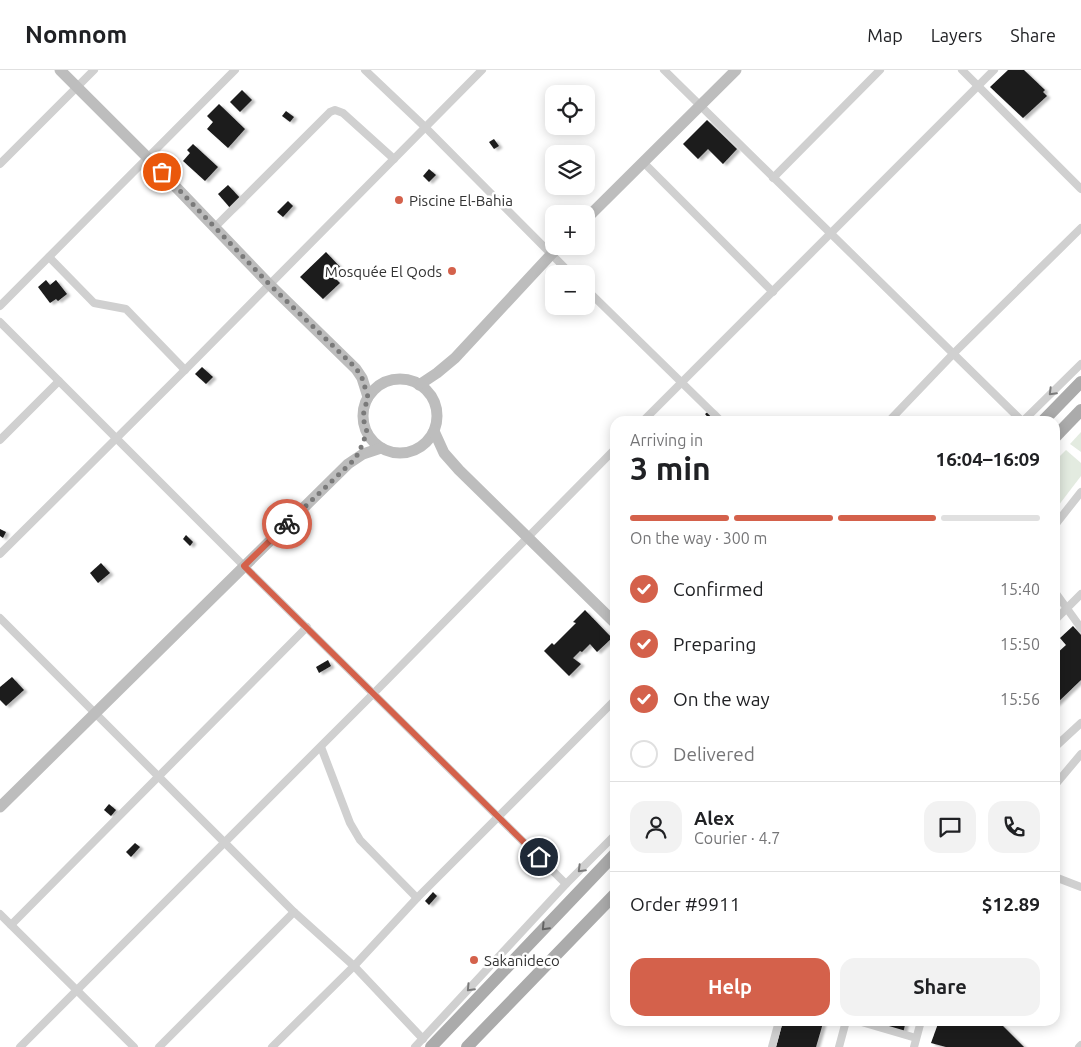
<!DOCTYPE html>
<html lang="en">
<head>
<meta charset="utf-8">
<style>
  :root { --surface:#fff; --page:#f2f2f2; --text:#202124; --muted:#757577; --line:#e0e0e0; --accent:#d4614b }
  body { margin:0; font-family:Ubuntu,sans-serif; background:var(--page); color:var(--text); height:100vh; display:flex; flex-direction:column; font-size:19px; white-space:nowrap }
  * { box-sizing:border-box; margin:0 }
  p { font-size:16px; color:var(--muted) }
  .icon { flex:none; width:28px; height:28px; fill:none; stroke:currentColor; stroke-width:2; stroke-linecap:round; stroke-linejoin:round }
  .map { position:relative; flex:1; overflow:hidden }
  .details { position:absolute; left:610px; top:346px; width:450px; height:610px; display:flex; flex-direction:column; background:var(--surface); border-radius:15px; box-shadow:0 2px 12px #0003 }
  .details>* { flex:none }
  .controls { position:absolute; left:545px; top:15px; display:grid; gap:10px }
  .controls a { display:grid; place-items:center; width:50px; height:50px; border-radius:10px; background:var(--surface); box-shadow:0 2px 12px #0003; font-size:25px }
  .pin { position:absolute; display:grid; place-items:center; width:42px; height:42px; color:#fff; margin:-21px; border:2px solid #fff; border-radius:50%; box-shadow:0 1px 5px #0007 }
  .courier { position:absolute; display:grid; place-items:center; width:50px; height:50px; margin:-25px; border:4px solid #d4614b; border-radius:50%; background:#fff; color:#222; box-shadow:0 1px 6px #0007 }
  .headline em { font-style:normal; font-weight:600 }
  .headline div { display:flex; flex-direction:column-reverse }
  .headline { display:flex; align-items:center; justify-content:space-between; height:85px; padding:0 20px }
  h1 { font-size:32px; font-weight:600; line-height:38px }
  .bar { display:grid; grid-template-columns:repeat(4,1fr); gap:8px 5px; align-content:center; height:60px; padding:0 20px }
  .bar i { height:6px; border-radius:4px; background:var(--line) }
  .bar .active { background:var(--accent) }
  .bar p { grid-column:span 4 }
  .line { display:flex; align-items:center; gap:12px; padding:0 20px; border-top:1px solid var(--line) }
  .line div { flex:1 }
  .round { display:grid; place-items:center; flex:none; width:52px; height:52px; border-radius:15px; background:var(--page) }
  ol { padding:0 20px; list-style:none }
  li { display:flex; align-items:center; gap:15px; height:55px }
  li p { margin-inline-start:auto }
  li .icon { padding:5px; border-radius:50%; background:var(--accent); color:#fff; stroke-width:4 }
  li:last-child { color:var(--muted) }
  li i { width:28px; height:28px; border:2px solid var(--line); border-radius:50% }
  .button { display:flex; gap:10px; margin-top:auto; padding:10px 20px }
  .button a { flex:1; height:58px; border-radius:15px; background:var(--accent); color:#fff; font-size:20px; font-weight:600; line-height:58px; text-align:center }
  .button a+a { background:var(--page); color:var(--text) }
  header { display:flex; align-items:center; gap:30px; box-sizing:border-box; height:70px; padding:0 25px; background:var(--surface); border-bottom:1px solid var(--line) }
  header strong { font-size:24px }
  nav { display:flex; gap:28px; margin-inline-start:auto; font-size:18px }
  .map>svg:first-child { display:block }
  .green { fill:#e3ebe0 }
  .building { fill:#1a1a1a; filter:url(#shadow) }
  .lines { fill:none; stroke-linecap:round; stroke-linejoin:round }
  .street { stroke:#d0d0d0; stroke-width:8 }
  .secondary { stroke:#bdbdbd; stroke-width:11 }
  .primary { stroke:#ababab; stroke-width:12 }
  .oneway { stroke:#7a7a7a }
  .oneway2 { stroke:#636363 }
  .done { stroke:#7a7a7a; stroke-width:5; stroke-dasharray:0 9 }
  .route { stroke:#d4614b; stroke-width:6 }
  .poi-dot { fill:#d4614b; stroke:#fff; stroke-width:2 }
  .labels { text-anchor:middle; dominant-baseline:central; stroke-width:5; stroke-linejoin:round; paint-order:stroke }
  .poi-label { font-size:15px; fill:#333; stroke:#fff; text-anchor:start }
</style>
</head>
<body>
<header>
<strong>Nomnom</strong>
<nav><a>Map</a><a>Layers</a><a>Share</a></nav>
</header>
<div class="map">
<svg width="1081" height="977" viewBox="0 0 1081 977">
  <defs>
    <filter id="shadow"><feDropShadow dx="3.5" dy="2" stdDeviation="1" flood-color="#0004"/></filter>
  </defs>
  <rect width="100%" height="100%" fill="#fff"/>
  <!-- green -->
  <g class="green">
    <polygon points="1081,362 1081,382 1070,374"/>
    <polygon points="1066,380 1081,393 1081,406 1055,440 1055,391"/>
  </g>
  <!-- building -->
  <g class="building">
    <polygon points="1008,0 1024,0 1045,20 1043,22 1047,26 1023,48 990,17"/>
    <polygon points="242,20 252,30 240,42 230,32"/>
    <polygon points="219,34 245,59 228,78 207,59 213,52 207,46"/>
    <polygon points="286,41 294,47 290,52 282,46"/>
    <polygon points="707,50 737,79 723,94 708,79 698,89 683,74"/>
    <polygon points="494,69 499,76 494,79 489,72"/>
    <polygon points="193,74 218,97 205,111 183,91 190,83 187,80"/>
    <polygon points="429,99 436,105 429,112 423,106"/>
    <polygon points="228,115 242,130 231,139 218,124"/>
    <polygon points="288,131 293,136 283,147 277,142"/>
    <polygon points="326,182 342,199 334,207 340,213 323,229 300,207"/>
    <polygon points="46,210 50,215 56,210 67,224 58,231 56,229 50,233 38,217"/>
    <polygon points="202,297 213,307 206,314 195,304"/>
    <polygon points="712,339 718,348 714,351 711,351 705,344"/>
    <polygon points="0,459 6,462 3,468 0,466"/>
    <polygon points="186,465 193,472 190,476 183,469"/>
    <polygon points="101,493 110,503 98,513 90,503"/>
    <polygon points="585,540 612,568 597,582 590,574 582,582 580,581 573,588 581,594 569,606 544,581 552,573 554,575 576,553 573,552"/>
    <polygon points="1073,556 1081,565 1081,610 1055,635 1055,585 1066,575 1060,568"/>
    <polygon points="328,590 331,596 319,603 316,597"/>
    <polygon points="12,607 24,620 6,636 0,630 0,617"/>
    <polygon points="109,734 116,740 111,746 104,740"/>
    <polygon points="135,773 140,777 131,787 126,782"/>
    <polygon points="433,822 437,826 429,835 425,831"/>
    <polygon points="783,951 816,951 823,953 816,977 776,977"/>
    <polygon points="865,951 906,951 903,963"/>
    <polygon points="939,951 998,951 1024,977 946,977 931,973"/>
  </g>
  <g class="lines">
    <!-- street -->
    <g class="street">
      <polyline points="365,0 425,57 571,204"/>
      <polyline points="664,0 1022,351"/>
      <polyline points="962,0 1081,119"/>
      <polyline points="643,92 773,222"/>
      <polyline points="0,94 94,0"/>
      <polyline points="773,108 880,0"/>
      <polyline points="215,157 330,42 335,40 343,43 394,89"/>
      <polyline points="49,187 94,233 126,239 185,300"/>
      <polyline points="586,219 721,351"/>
      <polyline points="0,236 235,0"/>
      <polyline points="0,252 244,496 566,814"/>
      <polyline points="643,351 994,0"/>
      <polyline points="889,351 954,283 1081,158"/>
      <polyline points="1023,351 1081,294"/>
      <polyline points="0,370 59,311"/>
      <polyline points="1055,455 1081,422"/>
      <polyline points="0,484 185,300 482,0"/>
      <polyline points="1055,522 1081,558"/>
      <polyline points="0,548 294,842 354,896 423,969"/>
      <polyline points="1055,550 1081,524"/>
      <polyline points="321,677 350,753 360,770 417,828"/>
      <polyline points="1055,677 1081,653"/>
      <polyline points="1055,715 1081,684"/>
      <polyline points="1055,807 1081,817"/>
      <polyline points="0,844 134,977"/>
      <polyline points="11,855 307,557"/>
      <polyline points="858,951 916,968"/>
      <polyline points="20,977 374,623 615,379"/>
      <polyline points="159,977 294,842"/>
      <polyline points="272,977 354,896 417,828 615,630"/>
      <polyline points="415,977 566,814 615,765"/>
      <polyline points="772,977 779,951"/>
      <polyline points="839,977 846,951"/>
      <polyline points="914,977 921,951"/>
      <polyline points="1079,977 1081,975"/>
    </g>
    <!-- secondary -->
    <g class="secondary">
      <polyline points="60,0 148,88 270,215 356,299 362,308 368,327"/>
      <polyline points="586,149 736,0"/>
      <circle cx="400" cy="346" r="37"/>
      <polyline points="419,315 437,303 455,288 559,176"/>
      <polyline points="434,361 444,383 459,400 615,553"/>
      <polyline points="0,737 348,394 363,384 381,378"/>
    </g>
    <!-- primary -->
    <g class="primary">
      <polyline points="1043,351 1081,312"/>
      <polyline points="1055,367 1081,340"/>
      <polyline points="431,977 615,784"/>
      <polyline points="467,977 615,824"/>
    </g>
  </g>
  <!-- one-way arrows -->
  <defs><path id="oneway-chevron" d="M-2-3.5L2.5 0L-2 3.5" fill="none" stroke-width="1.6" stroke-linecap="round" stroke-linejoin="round" transform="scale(1.25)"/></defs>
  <g class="oneway">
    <use href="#oneway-chevron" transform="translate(1052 322) rotate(135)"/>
    <use href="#oneway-chevron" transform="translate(581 799) rotate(135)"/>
    <use href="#oneway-chevron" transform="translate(470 918) rotate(133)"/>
  </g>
  <use class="oneway2" href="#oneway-chevron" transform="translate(545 857) rotate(134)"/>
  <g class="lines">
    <!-- done -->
    <polyline class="done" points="162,102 270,215 356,298 362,308 368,327 364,341 363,348 367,362 360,380 355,389 287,454"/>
    <!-- route -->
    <polyline class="route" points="287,454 244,496 539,787"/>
  </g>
  <!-- markers -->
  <g class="poi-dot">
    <circle cx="399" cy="130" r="5"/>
    <circle cx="452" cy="201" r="5"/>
    <circle cx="474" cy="890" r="5"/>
  </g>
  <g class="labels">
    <!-- poi labels -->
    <g class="poi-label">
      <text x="409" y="130">Piscine El-Bahia</text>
      <text x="442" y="201" text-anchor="end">Mosquée El Qods</text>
      <text x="484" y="890">Sakanideco</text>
    </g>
  </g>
</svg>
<div class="controls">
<a><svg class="icon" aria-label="locate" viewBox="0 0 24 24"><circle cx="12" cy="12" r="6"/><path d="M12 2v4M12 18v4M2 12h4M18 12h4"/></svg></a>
<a><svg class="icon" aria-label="layers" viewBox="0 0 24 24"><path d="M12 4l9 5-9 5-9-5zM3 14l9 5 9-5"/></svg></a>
<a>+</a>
<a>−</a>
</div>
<div class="pin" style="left:162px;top:102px;background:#ea580c"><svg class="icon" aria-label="bag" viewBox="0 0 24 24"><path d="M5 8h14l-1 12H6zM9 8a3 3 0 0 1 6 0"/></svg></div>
<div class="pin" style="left:539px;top:787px;background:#1f2937"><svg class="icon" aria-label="home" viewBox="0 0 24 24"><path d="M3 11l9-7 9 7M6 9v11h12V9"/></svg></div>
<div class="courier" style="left:287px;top:454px"><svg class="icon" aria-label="bike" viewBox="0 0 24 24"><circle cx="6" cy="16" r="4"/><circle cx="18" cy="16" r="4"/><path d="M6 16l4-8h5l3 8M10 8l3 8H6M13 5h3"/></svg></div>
<section class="details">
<div class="headline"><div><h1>3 min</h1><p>Arriving in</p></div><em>16:04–16:09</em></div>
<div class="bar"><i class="active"></i><i class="active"></i><i class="active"></i><i></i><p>On the way · 300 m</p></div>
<ol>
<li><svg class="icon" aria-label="check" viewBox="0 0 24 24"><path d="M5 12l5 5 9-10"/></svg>Confirmed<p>15:40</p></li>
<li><svg class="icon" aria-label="check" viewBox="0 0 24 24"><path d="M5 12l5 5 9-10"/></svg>Preparing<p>15:50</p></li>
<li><svg class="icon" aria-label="check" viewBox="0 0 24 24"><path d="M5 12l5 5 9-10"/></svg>On the way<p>15:56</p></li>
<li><i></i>Delivered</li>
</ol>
<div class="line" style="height:90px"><a class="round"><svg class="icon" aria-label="person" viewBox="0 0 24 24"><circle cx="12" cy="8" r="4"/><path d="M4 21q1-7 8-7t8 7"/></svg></a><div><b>Alex</b><p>Courier · 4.7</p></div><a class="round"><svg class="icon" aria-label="chat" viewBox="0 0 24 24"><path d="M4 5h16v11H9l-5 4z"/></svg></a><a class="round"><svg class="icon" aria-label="phone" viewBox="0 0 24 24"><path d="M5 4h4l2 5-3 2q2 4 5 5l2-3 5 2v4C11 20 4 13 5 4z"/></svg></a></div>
<div class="line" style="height:65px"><div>Order #9911</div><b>$12.89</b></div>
<div class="button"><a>Help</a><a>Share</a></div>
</section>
</div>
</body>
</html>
